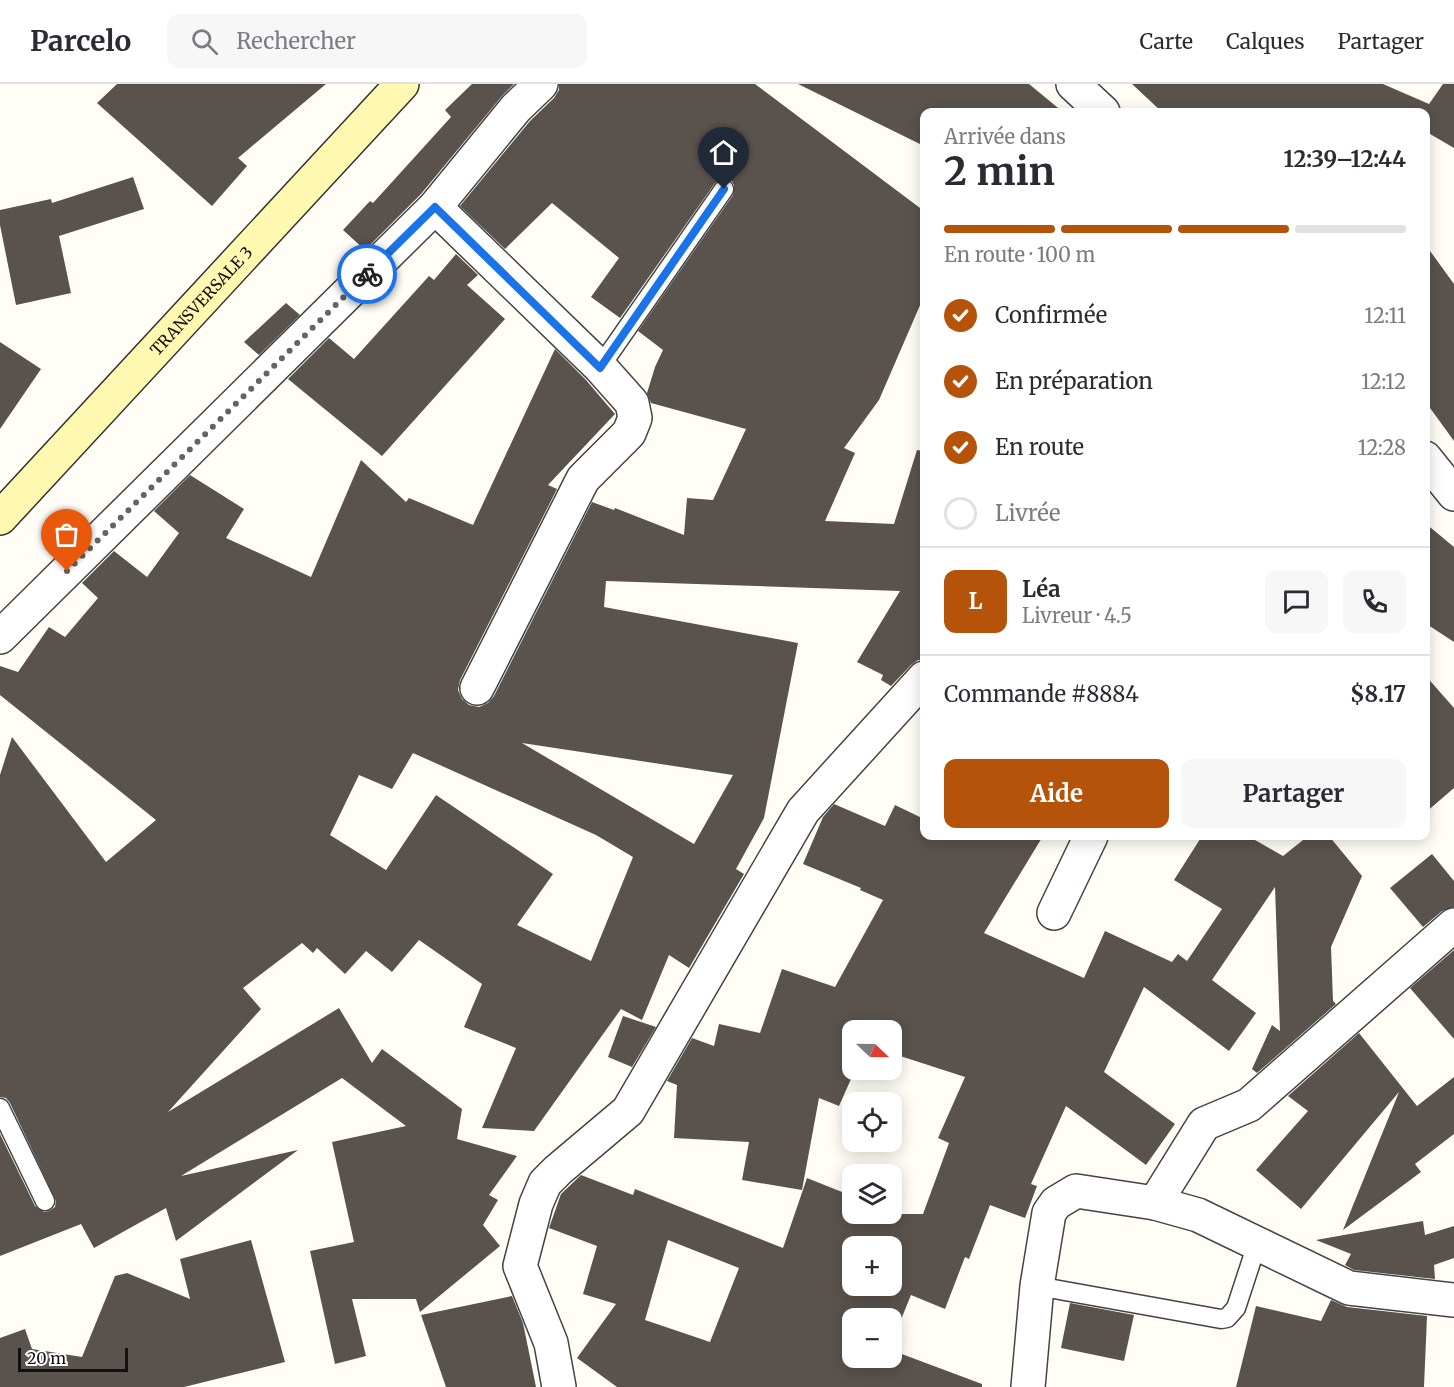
<!DOCTYPE html>
<html lang="fr">
<head>
<meta charset="utf-8">
<style>
  :root { --surface:#fff; --page:#f7f7f7; --text:#2b2b33; --muted:#7c7c81; --line:#e1e1e2; --accent:#b45309 }
  body { margin:0; font-family:Merriweather,serif; background:var(--page); color:var(--text); height:100vh; display:flex; flex-direction:column; font-size:22px; white-space:nowrap }
  * { box-sizing:border-box; margin:0 }
  p { font-size:20px; color:var(--muted) }
  .icon { flex:none; width:33px; height:33px; fill:none; stroke:currentColor; stroke-width:2; stroke-linecap:round; stroke-linejoin:round }
  .map { position:relative; flex:1; overflow:hidden }
  .details { position:absolute; left:920px; top:24px; width:510px; height:732px; display:flex; flex-direction:column; background:var(--surface); border-radius:12px; box-shadow:0 3px 15px #0003 }
  .details>* { flex:none }
  .needle { width:39px; rotate:112deg }
  .fabs { position:absolute; left:842px; top:936px; display:grid; gap:12px }
  .fabs a { display:grid; place-items:center; width:60px; height:60px; border-radius:12px; background:var(--surface); box-shadow:0 3px 15px #0003; font-size:30px }
  .scale { position:absolute; left:18px; bottom:15px; width:110px; box-sizing:border-box; padding-left:6px; border:3px solid #111; border-top:0; font-size:16px; line-height:21px; white-space:nowrap; color:#111; -webkit-text-stroke:4px #fff; paint-order:stroke }
  .pin { position:absolute; display:grid; place-items:center; width:51px; height:51px; color:#fff; margin:-62px -26px; border-radius:50% 50% 50% 0; rotate:-45deg; box-shadow:0 0 6px #0007 }
  .pin .icon { rotate:45deg }
  .courier { position:absolute; display:grid; place-items:center; width:60px; height:60px; margin:-30px; border:4px solid #1a73e8; border-radius:50%; background:#fff; color:#222; box-shadow:0 2px 8px #0007 }
  .summary em { font-style:normal; font-weight:700 }
  .summary div { display:flex; flex-direction:column-reverse }
  .summary { display:flex; align-items:center; justify-content:space-between; height:102px; padding:0 24px }
  h1 { font-size:39px; font-weight:700; line-height:45px }
  .bar { display:grid; grid-template-columns:repeat(4,1fr); gap:9px 6px; align-content:center; height:72px; padding:0 24px }
  .bar i { height:8px; border-radius:4px; background:var(--line) }
  .bar .active { background:var(--accent) }
  .bar p { grid-column:span 4 }
  .line { display:flex; align-items:center; gap:15px; padding:0 24px; border-top:2px solid var(--line) }
  .line div { flex:1 }
  .round { display:grid; place-items:center; flex:none; width:63px; height:63px; border-radius:12px; background:var(--page) }
  ol { padding:0 24px; list-style:none }
  li { display:flex; align-items:center; gap:18px; height:66px }
  li p { margin-inline-start:auto }
  li .icon { padding:6px; border-radius:50%; background:var(--accent); color:#fff; stroke-width:4 }
  li:last-child { color:var(--muted) }
  li i { width:33px; height:33px; border:3px solid var(--line); border-radius:50% }
  .cta { display:flex; gap:12px; margin-top:auto; padding:12px 24px }
  .cta a { flex:1; height:69px; border-radius:12px; background:var(--accent); color:#fff; font-size:24px; font-weight:700; line-height:69px; text-align:center }
  .cta a+a { background:var(--page); color:var(--text) }
  header { display:flex; align-items:center; gap:36px; box-sizing:border-box; height:84px; padding:0 30px; background:var(--surface); border-bottom:2px solid var(--line) }
  header strong { font-size:28px }
  nav { display:flex; gap:33px; margin-inline-start:auto; font-size:21px }
  .search { width:420px; height:54px; background:var(--page); display:flex; align-items:center; gap:15px; box-sizing:border-box; padding:0 21px; border-radius:12px; color:var(--muted); font-size:22px }
  .map>svg:first-child { display:block }
  .building { fill:#5a524d; fill-rule:evenodd }
  .lines { fill:none; stroke-linecap:round; stroke-linejoin:round }
  .lane-casing { stroke:#444; stroke-width:21 }
  .street-casing { stroke:#444; stroke-width:36 }
  .secondary-casing { stroke:#333; stroke-width:36 }
  .lane { stroke:#fff; stroke-width:18 }
  .street { stroke:#fff; stroke-width:33 }
  .secondary { stroke:#fff8b0; stroke-width:33 }
  .done { stroke:#646461; stroke-width:6; stroke-dasharray:0 10.8 }
  .route { stroke:#1a73e8; stroke-width:8 }
  .labels { text-anchor:middle; dominant-baseline:central; stroke-width:6; stroke-linejoin:round; paint-order:stroke }
  .street-label { font-size:16px; fill:#111; stroke:#fff }
</style>
</head>
<body>
<header>
<strong>Parcelo</strong>
<div class="search"><svg class="icon" aria-label="search" viewBox="0 0 24 24"><circle cx="10" cy="10" r="6"/><path d="M15 15l6 6"/></svg>Rechercher</div>
<nav><a>Carte</a><a>Calques</a><a>Partager</a></nav>
</header>
<div class="map">
<svg width="1454" height="1303" viewBox="0 0 1454 1303">
  <rect width="100%" height="100%" fill="#fffdf5"/>
  <!-- building -->
  <g class="building">
    <polygon points="117,0 326,0 238,74 247,82 212,122 97,19"/>
    <polygon points="472,0 514,0 502,12 421,110 365,166 343,146 370,117 373,119 451,33 445,26"/>
    <path d="M559 0H755L924 127V212L879 316 844 364 855 369 825 437 894 440 917 366 924 367V576H918L911 581 891 602 881 596 883 591 857 578 900 507 606 497 604 523 798 559 764 734 736 785 744 790 689 884 669 871 642 936 621 925 534 1047 482 1044 516 964 464 943 482 900 419 856 392 888 366 867 345 890 317 864 313 869 302 859 243 904 261 925 168 1028 339 924 372 979 382 965 462 1025 457 1055 517 1072 489 1111 498 1116 483 1141 500 1162 420 1228 416 1215H352L366 1272 335 1280 310 1167 354 1158 332 1058 406 1042 342 994 181 1092 298 1066 176 1157 166 1124 94 1164 81 1140 0 1172V1050L35 1122 44 1128 49 1127 55 1123 56 1117 10 1019 6 1014 0 1013V691L12 653 106 778 156 736 0 611V582L18 588 49 543 65 553 98 514 82 499 114 467 147 493 179 449 154 427 190 391 244 425 226 454 311 493 361 376 406 418 409 414 473 441 555 265 586 296 615 330 548 401 557 405 460 596 458 606 462 615 469 621 479 623 488 619 494 612 592 418 614 426 615 424 684 451 687 414 713 416 746 345 651 319 647 309 655 283 663 266 638 247 733 111 734 101 731 96 726 94 720 95 715 99 620 234 591 213 619 174 552 119 505 165 460 122 530 37 554 14 559 6ZM522 659 733 691 694 760ZM413 669 596 751 633 773 591 877 517 841 553 790 436 711 386 786 330 751 359 691 392 705Z"/>
    <polygon points="798,0 1029,0 1063,28 924,28 924,62"/>
    <polygon points="1132,0 1383,0 1429,20 1443,0 1454,0 1454,64 1425,47 1425,28 1162,28"/>
    <polygon points="133,93 144,125 59,152 71,209 16,221 0,141 0,126 51,115 52,119"/>
    <polygon points="1425,160 1454,200 1454,357 1425,317"/>
    <polygon points="456,170 478,191 467,201 505,235 382,372 288,295 329,254 354,275 429,192 434,196"/>
    <polygon points="286,219 300,231 259,271 244,258"/>
    <polygon points="0,258 41,285 0,345"/>
    <polygon points="1425,439 1454,463 1454,558 1425,539"/>
    <polygon points="1425,591 1454,624 1454,704 1425,729"/>
    <path d="M834 720 885 742 895 721 924 735V752H1043L984 849 1084 894 1105 847 1172 878 1178 870 1187 877 1222 825 1174 796 1202 752H1248L1283 772 1308 752H1329L1362 792 1331 863 1333 917 1336 920 1257 989 1252 985 1272 941 1280 947 1275 803 1212 896 1256 929 1229 967 1144 903 1104 988 1175 1040 1146 1081 1066 1022 1031 1100 1037 1102 1025 1134 990 1121 969 1175 965 1173 945 1225 911 1211 891 1260V1234H852V1274H891V1266L982 1300V1303H617L577 1274 616 1220 583 1210 597 1162 549 1144 561 1110 581 1091 633 1111 635 1105 783 1164 807 1094 852 1112V1130H923L949 1059 938 1054 965 993 891 969V946H852V986H855L839 1022 819 1014 802 1106 742 1096 749 1058 674 1054 677 1001 667 997 692 954 714 962 719 940 760 949 782 885 835 903 883 816 860 806 861 804 803 780 823 733ZM668 1156 739 1184 710 1258 645 1236ZM852 1162H891V1202H852Z"/>
    <polygon points="1432,770 1454,797 1454,823 1442,827 1423,843 1390,804"/>
    <polygon points="1454,866 1454,955 1410,904"/>
    <polygon points="623,932 656,943 632,983 608,973"/>
    <polygon points="1359,949 1417,1022 1454,993 1454,1050 1415,1080 1421,1088 1343,1146 1399,1008 1301,1125 1256,1086 1308,1027 1288,1012"/>
    <polygon points="1423,1137 1425,1151 1454,1142 1454,1174 1434,1181 1435,1195 1354,1186 1345,1181 1351,1170 1316,1156"/>
    <polygon points="251,1156 285,1278 184,1303 0,1303 0,1254 25,1245 32,1265 82,1273 115,1192 127,1189 190,1215 180,1175"/>
    <polygon points="512,1212 523,1239 536,1303 446,1303 421,1231"/>
    <polygon points="1331,1216 1347,1223 1427,1232 1424,1303 1236,1303 1256,1222 1321,1237"/>
    <polygon points="1070,1219 1134,1231 1124,1277 1061,1264"/>
  </g>
  <g class="lines">
    <defs>
      <g id="lane">
        <polyline points="600,283 724,105"/>
        <polyline points="0,1024 45,1117"/>
        <polyline points="1037,1202 1221,1235 1227,1234 1236,1224 1257,1160"/>
      </g>
      <g id="street">
        <polyline points="1073,0 1103,28"/>
        <polyline points="435,123 600,283 632,319 635,334 629,349 583,395 477,604"/>
        <polyline points="1425,374 1454,410"/>
        <polyline points="0,553 435,123 516,24 541,0"/>
        <polyline points="1054,829 1091,752"/>
        <polyline points="1155,1119 1204,1040 1249,1021 1454,841"/>
        <polyline points="559,1303 551,1259 520,1182 536,1120 545,1099 558,1086 628,1027 803,727 924,594"/>
        <polyline points="1028,1303 1037,1202 1049,1129 1056,1119 1076,1107 1155,1119 1198,1131 1349,1204 1454,1216"/>
      </g>
      <g id="secondary">
        <path id="s1" d="M0 434 402 0"/>
      </g>
    </defs>
    <!-- lane casing -->
    <use href="#lane" class="lane-casing"/>
    <!-- street casing -->
    <use href="#street" class="street-casing"/>
    <!-- secondary casing -->
    <use href="#secondary" class="secondary-casing"/>
    <!-- lane -->
    <use href="#lane" class="lane"/>
    <!-- street -->
    <use href="#street" class="street"/>
    <!-- secondary -->
    <use href="#secondary" class="secondary"/>
  </g>
  <g class="lines">
    <!-- done -->
    <polyline class="done" points="67,487 367,190"/>
    <!-- route -->
    <polyline class="route" points="367,190 435,123 600,284 724,105"/>
  </g>
  <g class="labels">
    <!-- street labels -->
    <g class="street-label">
      <text stroke="none"><textPath href="#s1" startOffset="296">TRANSVERSALE 3</textPath></text>
    </g>
  </g>
</svg>
<div class="fabs">
<a><svg class="needle" viewBox="-14 -14 28 28"><path d="M0-13l5 13h-10z" fill="#e53935"/><path d="M0 13l5-13h-10z" fill="#7c7c81"/></svg></a>
<a><svg class="icon" aria-label="locate" viewBox="0 0 24 24"><circle cx="12" cy="12" r="6"/><path d="M12 2v4M12 18v4M2 12h4M18 12h4"/></svg></a>
<a><svg class="icon" aria-label="layers" viewBox="0 0 24 24"><path d="M12 4l9 5-9 5-9-5zM3 14l9 5 9-5"/></svg></a>
<a>+</a>
<a>−</a>
</div>
<div class="scale">20 m</div>
<div class="pin" style="left:67px;top:487px;background:#ea580c"><svg class="icon" aria-label="bag" viewBox="0 0 24 24"><path d="M5 8h14l-1 12H6zM9 8a3 3 0 0 1 6 0"/></svg></div>
<div class="pin" style="left:724px;top:105px;background:#1f2937"><svg class="icon" aria-label="home" viewBox="0 0 24 24"><path d="M3 11l9-7 9 7M6 9v11h12V9"/></svg></div>
<div class="courier" style="left:367px;top:190px"><svg class="icon" aria-label="bike" viewBox="0 0 24 24"><circle cx="6" cy="16" r="4"/><circle cx="18" cy="16" r="4"/><path d="M6 16l4-8h5l3 8M10 8l3 8H6M13 5h3"/></svg></div>
<section class="details">
<div class="summary"><div><h1>2 min</h1><p>Arrivée dans</p></div><em>12:39–12:44</em></div>
<div class="bar"><i class="active"></i><i class="active"></i><i class="active"></i><i></i><p>En route · 100 m</p></div>
<ol>
<li><svg class="icon" aria-label="check" viewBox="0 0 24 24"><path d="M5 12l5 5 9-10"/></svg>Confirmée<p>12:11</p></li>
<li><svg class="icon" aria-label="check" viewBox="0 0 24 24"><path d="M5 12l5 5 9-10"/></svg>En préparation<p>12:12</p></li>
<li><svg class="icon" aria-label="check" viewBox="0 0 24 24"><path d="M5 12l5 5 9-10"/></svg>En route<p>12:28</p></li>
<li><i></i>Livrée</li>
</ol>
<div class="line" style="height:108px"><b class="round" style="background:var(--accent);color:#fff">L</b><div><b>Léa</b><p>Livreur · 4.5</p></div><a class="round"><svg class="icon" aria-label="chat" viewBox="0 0 24 24"><path d="M4 5h16v11H9l-5 4z"/></svg></a><a class="round"><svg class="icon" aria-label="phone" viewBox="0 0 24 24"><path d="M5 4h4l2 5-3 2q2 4 5 5l2-3 5 2v4C11 20 4 13 5 4z"/></svg></a></div>
<div class="line" style="height:78px"><div>Commande #8884</div><b>$8.17</b></div>
<div class="cta"><a>Aide</a><a>Partager</a></div>
</section>
</div>
</body>
</html>
